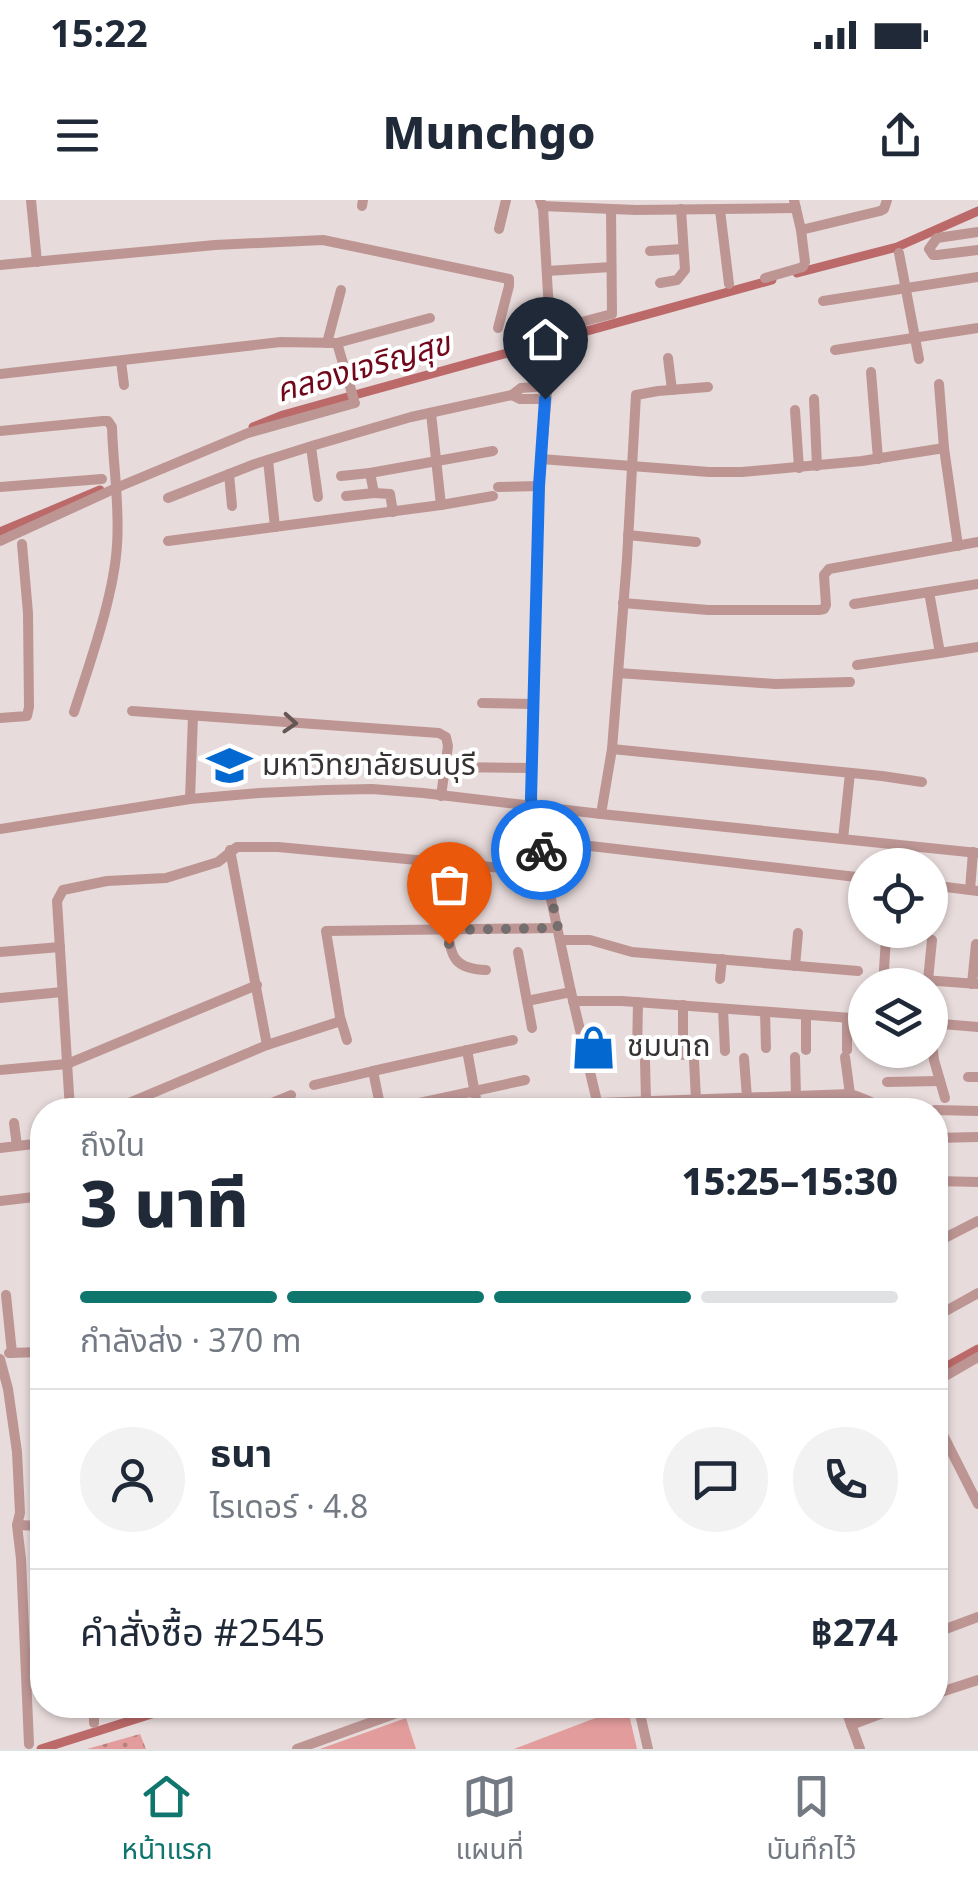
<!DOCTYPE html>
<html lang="th">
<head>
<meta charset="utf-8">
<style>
  :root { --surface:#fff; --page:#f2f2f3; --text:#1f2937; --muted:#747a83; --line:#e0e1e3; --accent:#0f766e }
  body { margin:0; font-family:Georgia,"Noto Sans Thai",serif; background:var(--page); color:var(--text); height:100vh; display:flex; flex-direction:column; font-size:38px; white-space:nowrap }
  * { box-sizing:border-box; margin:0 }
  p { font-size:32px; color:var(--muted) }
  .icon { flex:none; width:55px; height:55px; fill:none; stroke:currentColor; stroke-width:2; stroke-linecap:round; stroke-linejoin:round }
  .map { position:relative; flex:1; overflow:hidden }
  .drawer { position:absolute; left:30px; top:898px; width:918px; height:620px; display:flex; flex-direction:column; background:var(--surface); border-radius:40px; box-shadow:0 2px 8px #0004 }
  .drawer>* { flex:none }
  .fabs { position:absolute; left:848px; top:648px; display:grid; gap:20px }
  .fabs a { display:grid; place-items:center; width:100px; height:100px; border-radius:50%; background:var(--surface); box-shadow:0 2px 8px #0004; font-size:50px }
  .pin { position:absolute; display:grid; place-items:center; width:85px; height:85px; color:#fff; margin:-102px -42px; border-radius:50% 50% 50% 0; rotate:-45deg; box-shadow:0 0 10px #0007 }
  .pin .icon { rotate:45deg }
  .courier { position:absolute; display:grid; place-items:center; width:100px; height:100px; margin:-50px; border:8px solid #1a73e8; border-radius:50%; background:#fff; color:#222; box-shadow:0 2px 12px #0007 }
  .headline em { font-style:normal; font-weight:800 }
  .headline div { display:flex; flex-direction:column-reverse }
  .headline { display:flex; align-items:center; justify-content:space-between; height:170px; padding:0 50px }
  h1 { font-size:65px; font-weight:800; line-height:75px }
  .bar { display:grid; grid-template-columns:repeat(4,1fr); gap:15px 10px; align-content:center; height:120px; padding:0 50px }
  .bar i { height:12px; border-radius:8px; background:var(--line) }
  .bar .on { background:var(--accent) }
  .bar p { grid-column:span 4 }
  .line { display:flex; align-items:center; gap:25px; padding:0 50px; border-top:2px solid var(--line) }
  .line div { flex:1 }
  .round { display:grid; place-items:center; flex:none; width:105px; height:105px; border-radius:52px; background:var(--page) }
  .status { display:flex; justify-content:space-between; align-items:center; height:70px; padding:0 50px; background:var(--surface); direction:ltr }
  .status svg { height:28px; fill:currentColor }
  header { display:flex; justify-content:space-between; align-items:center; height:130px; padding:0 50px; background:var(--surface); font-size:45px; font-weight:800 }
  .tabs { display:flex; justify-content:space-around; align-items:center; height:140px; border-top:2px solid var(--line); background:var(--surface); font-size:28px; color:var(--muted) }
  .tabs a { display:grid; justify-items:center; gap:5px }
  .tabs .on { color:var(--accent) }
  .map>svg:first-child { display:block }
  .grass { fill:url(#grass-dots) }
  .pitch { fill:#e19c9b }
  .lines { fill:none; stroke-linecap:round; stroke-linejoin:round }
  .canal { stroke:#bb6969; stroke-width:9 }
  .minor { stroke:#bd9694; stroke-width:10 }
  .oneway { stroke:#665655 }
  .done { stroke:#756e6e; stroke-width:10; stroke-dasharray:0 18 }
  .route { stroke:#1a73e8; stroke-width:12 }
  .labels { text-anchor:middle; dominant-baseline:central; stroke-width:8; stroke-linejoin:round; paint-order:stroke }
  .poi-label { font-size:30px; fill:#373333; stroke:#fff; text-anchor:start }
  .water-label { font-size:32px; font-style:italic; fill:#71071a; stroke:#fff }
</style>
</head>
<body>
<div class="status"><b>15:22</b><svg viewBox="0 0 49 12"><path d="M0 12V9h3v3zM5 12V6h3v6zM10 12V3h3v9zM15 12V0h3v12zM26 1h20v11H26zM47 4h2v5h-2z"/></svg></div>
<header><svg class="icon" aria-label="menu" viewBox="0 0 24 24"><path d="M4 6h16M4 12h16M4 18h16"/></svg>Munchgo<svg class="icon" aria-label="share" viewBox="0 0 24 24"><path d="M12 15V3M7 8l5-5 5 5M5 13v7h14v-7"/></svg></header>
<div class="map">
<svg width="978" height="1549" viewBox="0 0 978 1549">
  <defs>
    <pattern id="grass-dots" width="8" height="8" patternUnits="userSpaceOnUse" patternTransform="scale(2.5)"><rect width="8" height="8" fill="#e19c9b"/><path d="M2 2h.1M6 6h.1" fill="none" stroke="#b7807f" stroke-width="1.8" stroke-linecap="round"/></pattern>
  </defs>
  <rect width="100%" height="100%" fill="#e8dbdb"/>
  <!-- grass -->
  <polygon class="grass" points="140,1534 146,1549 87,1549"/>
  <!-- pitch -->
  <g class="pitch">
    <polygon points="627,1506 637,1549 514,1549"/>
    <polygon points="406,1518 416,1549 320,1549"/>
  </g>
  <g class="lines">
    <!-- canal -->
    <g class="canal">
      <polyline points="797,73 897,47 978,11"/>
      <polyline points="253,227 283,215 333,201 772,80"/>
      <polyline points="0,332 100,290"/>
      <polyline points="935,1173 978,1149"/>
      <polyline points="41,1549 180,1505"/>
    </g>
    <!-- minor -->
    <g class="minor">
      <polyline points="31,0 37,62"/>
      <polyline points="540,0 543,8 551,146 539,286 531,606 571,792 599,910"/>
      <polyline points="794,0 801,30 880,11 884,9 887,0"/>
      <polyline points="362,6 363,0"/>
      <polyline points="542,6 636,10 796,8"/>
      <polyline points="720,10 729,84"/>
      <polyline points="499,29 506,0"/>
      <polyline points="978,32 937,38 929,49 933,55 937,55 978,50"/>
      <polyline points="650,51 683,49"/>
      <polyline points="899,53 919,159"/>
      <polyline points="0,65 215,45 323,40 509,79 509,86 498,128"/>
      <polyline points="547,71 611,67"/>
      <polyline points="765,78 803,67 805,62 801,30"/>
      <polyline points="660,83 677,80 685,70 681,9"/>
      <polyline points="823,101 978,77"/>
      <polyline points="551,130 612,114 611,9"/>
      <polyline points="327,143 341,90"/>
      <polyline points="337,143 354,200"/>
      <polyline points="835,150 978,128"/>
      <polyline points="668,158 672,190"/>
      <polyline points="121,161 124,185"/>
      <polyline points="871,172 878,259"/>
      <polyline points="0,174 281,142 337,143 430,118"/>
      <polyline points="939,184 944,248 958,346"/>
      <polyline points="545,199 520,199 512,195 521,188 547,186"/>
      <polyline points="814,199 817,266"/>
      <polyline points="795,210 799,268"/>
      <polyline points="431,213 441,305"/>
      <path d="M0 231 103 221H108L112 227C113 266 120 305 117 345 114 396 90 462 74 512"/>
      <polyline points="311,247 318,297"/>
      <polyline points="541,259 709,272 742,272 862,261 944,248"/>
      <polyline points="268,260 275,327"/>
      <polyline points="229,274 232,306"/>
      <polyline points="341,276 370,273"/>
      <polyline points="0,287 102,279"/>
      <polyline points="498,287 539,286"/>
      <polyline points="346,296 374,293"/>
      <polyline points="168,298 255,264 315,245 411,217 512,195"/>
      <polyline points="393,312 390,294 374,293 370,273 493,251"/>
      <polyline points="628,335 696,342"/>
      <polyline points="0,341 116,288 248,233 355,203"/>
      <polyline points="168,341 441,305 493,296"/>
      <polyline points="978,384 929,392 940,453 978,447"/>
      <polyline points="623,403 708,410 819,410 824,409 826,405 824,375 829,369 978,342"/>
      <polyline points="854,404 929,392"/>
      <polyline points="857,465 940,453"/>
      <polyline points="618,473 775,484 850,482"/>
      <polyline points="482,503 533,504"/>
      <polyline points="132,511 439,533 446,537 448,546 441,596"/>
      <polyline points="0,518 27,516 29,507 28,413 22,344"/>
      <polyline points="612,549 882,576 922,582"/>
      <polyline points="445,567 532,568"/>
      <polyline points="190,599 193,516"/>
      <polyline points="601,614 978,653"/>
      <polyline points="0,629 190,599 259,593 326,590 372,589 423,593 601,614 612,549 627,359 636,195 658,191 708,187"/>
      <polyline points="843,639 850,573"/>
      <polyline points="539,640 865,678"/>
      <polyline points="230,650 267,845"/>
      <polyline points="930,685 978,691"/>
      <polyline points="970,690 973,652"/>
      <path d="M448 730C450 758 456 769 486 770"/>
      <polyline points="560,740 590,740 632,752 858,771"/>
      <polyline points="0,752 60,747"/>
      <polyline points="518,752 527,801"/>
      <polyline points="795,766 798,733"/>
      <polyline points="883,777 978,784"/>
      <polyline points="720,779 722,759"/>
      <polyline points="928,780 932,740"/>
      <polyline points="972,784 976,744"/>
      <polyline points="883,785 886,738"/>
      <polyline points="0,798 62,792"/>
      <polyline points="573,801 622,801 865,819"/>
      <polyline points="723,809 725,851"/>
      <polyline points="765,812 766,848"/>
      <polyline points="930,823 978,827"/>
      <polyline points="930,827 934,860 945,898"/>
      <polyline points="532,828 527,801 571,792"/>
      <polyline points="347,840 340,817 326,731 557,728"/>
      <polyline points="467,850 478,910"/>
      <polyline points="806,850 806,815"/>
      <polyline points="847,850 847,819"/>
      <polyline points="637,855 638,802"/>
      <polyline points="683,855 683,805"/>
      <polyline points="795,857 796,897"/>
      <polyline points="845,857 850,894"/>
      <polyline points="744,858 747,898"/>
      <polyline points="694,860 696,900"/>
      <polyline points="645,861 646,901"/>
      <polyline points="0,870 67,864 257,785"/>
      <polyline points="373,871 513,840"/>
      <polyline points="968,877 978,877"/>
      <polyline points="887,882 940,881"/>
      <polyline points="314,885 373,871 381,910"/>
      <path d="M598 903 850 894C867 898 878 908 895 910"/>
      <polyline points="70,910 57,701 63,690 107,681 166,678 218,662 237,647 278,647 545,672"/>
      <polyline points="112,910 267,845 341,821"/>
      <polyline points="255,910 291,895"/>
      <polyline points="387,910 525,880"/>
      <polyline points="935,910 978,911"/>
      <polyline points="14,923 17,946"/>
      <polyline points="935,938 978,937"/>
      <polyline points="0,948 42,943"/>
      <polyline points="935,981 978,982"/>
      <polyline points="0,1001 42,996"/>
      <polyline points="935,1043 978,1021"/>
      <polyline points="6,1095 12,1153"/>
      <polyline points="935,1117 978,1093"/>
      <polyline points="9,1153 42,1152"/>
      <polyline points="0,1159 8,1189 17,1252 20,1313 17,1325 21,1359 29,1544"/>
      <polyline points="935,1182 978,1157"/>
      <polyline points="935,1219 978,1304"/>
      <polyline points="17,1325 42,1326"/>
      <polyline points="935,1433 978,1417"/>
      <polyline points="935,1494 978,1480"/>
      <polyline points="94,1505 94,1523"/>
      <polyline points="638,1505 648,1549"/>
      <polyline points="844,1505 860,1549"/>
      <polyline points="851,1525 904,1505"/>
      <polyline points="297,1549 419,1505"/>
    </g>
  </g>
  <!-- one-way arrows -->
  <defs><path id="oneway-chevron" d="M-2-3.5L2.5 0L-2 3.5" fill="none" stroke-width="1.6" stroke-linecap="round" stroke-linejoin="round" transform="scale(2.5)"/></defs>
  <use class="oneway" href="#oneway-chevron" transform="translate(290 523) rotate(4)"/>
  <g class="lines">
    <!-- done -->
    <polyline class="done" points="449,744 448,730 558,728 541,650"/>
    <!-- route -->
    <polyline class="route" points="541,650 531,599 539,286 545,199"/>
  </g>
  <!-- icons -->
  <defs>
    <symbol id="university-bare" viewBox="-9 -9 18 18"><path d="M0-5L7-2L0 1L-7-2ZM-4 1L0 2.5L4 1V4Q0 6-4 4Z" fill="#0368d0" stroke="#fff" stroke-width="2.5" paint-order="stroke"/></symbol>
    <symbol id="shop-bare" viewBox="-9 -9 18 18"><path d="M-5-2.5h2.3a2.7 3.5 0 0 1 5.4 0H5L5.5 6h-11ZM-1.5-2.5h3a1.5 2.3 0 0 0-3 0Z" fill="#0368d0" stroke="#fff" stroke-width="2.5" paint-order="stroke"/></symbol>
  </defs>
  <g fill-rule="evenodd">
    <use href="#university-bare" x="198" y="534" width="63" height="63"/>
    <use href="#shop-bare" x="562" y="816" width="63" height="63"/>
  </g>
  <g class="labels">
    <!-- poi labels -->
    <g class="poi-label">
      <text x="262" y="566">มหาวิทยาลัยธนบุรี</text>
      <text x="627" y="847">ชมนาถ</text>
    </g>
    <!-- water labels -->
    <g class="water-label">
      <text transform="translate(363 168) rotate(-16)">คลองเจริญสุข</text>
    </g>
  </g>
</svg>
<div class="fabs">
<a><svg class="icon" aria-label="locate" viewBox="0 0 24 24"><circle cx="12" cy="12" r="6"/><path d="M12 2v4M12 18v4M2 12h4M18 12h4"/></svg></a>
<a><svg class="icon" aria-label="layers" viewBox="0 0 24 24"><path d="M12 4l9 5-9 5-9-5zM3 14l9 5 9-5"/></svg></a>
</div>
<div class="pin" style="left:449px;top:744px;background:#ea580c"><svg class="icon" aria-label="bag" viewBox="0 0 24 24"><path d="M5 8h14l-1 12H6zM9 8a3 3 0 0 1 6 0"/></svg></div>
<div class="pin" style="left:545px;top:199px;background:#1f2937"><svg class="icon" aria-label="home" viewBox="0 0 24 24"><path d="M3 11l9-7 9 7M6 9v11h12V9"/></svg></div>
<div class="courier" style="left:541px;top:650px"><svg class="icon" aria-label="bike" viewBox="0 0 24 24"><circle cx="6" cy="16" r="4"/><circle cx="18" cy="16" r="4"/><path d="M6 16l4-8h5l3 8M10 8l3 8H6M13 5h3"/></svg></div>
<section class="drawer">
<div class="headline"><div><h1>3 นาที</h1><p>ถึงใน</p></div><em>15:25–15:30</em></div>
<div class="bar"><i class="on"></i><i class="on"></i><i class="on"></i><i></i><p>กำลังส่ง · 370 m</p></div>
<div class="line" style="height:180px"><a class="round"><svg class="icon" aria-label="person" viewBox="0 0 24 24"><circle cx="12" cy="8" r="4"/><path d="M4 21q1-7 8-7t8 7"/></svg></a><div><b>ธนา</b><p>ไรเดอร์ · 4.8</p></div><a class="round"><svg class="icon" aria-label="chat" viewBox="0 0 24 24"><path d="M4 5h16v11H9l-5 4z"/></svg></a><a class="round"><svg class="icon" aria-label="phone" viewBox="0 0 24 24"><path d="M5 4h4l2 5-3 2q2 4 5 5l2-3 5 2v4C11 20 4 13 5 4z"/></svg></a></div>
<div class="line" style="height:130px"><div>คำสั่งซื้อ #2545</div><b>฿274</b></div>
</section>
</div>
<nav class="tabs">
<a class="on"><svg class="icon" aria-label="home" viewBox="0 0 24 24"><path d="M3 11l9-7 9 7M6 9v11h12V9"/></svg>หน้าแรก</a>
<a><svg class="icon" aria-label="map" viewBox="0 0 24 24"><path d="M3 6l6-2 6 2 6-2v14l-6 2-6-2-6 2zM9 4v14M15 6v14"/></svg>แผนที่</a>
<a><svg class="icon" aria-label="saved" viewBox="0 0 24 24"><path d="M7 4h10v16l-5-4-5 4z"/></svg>บันทึกไว้</a>
</nav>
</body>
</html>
